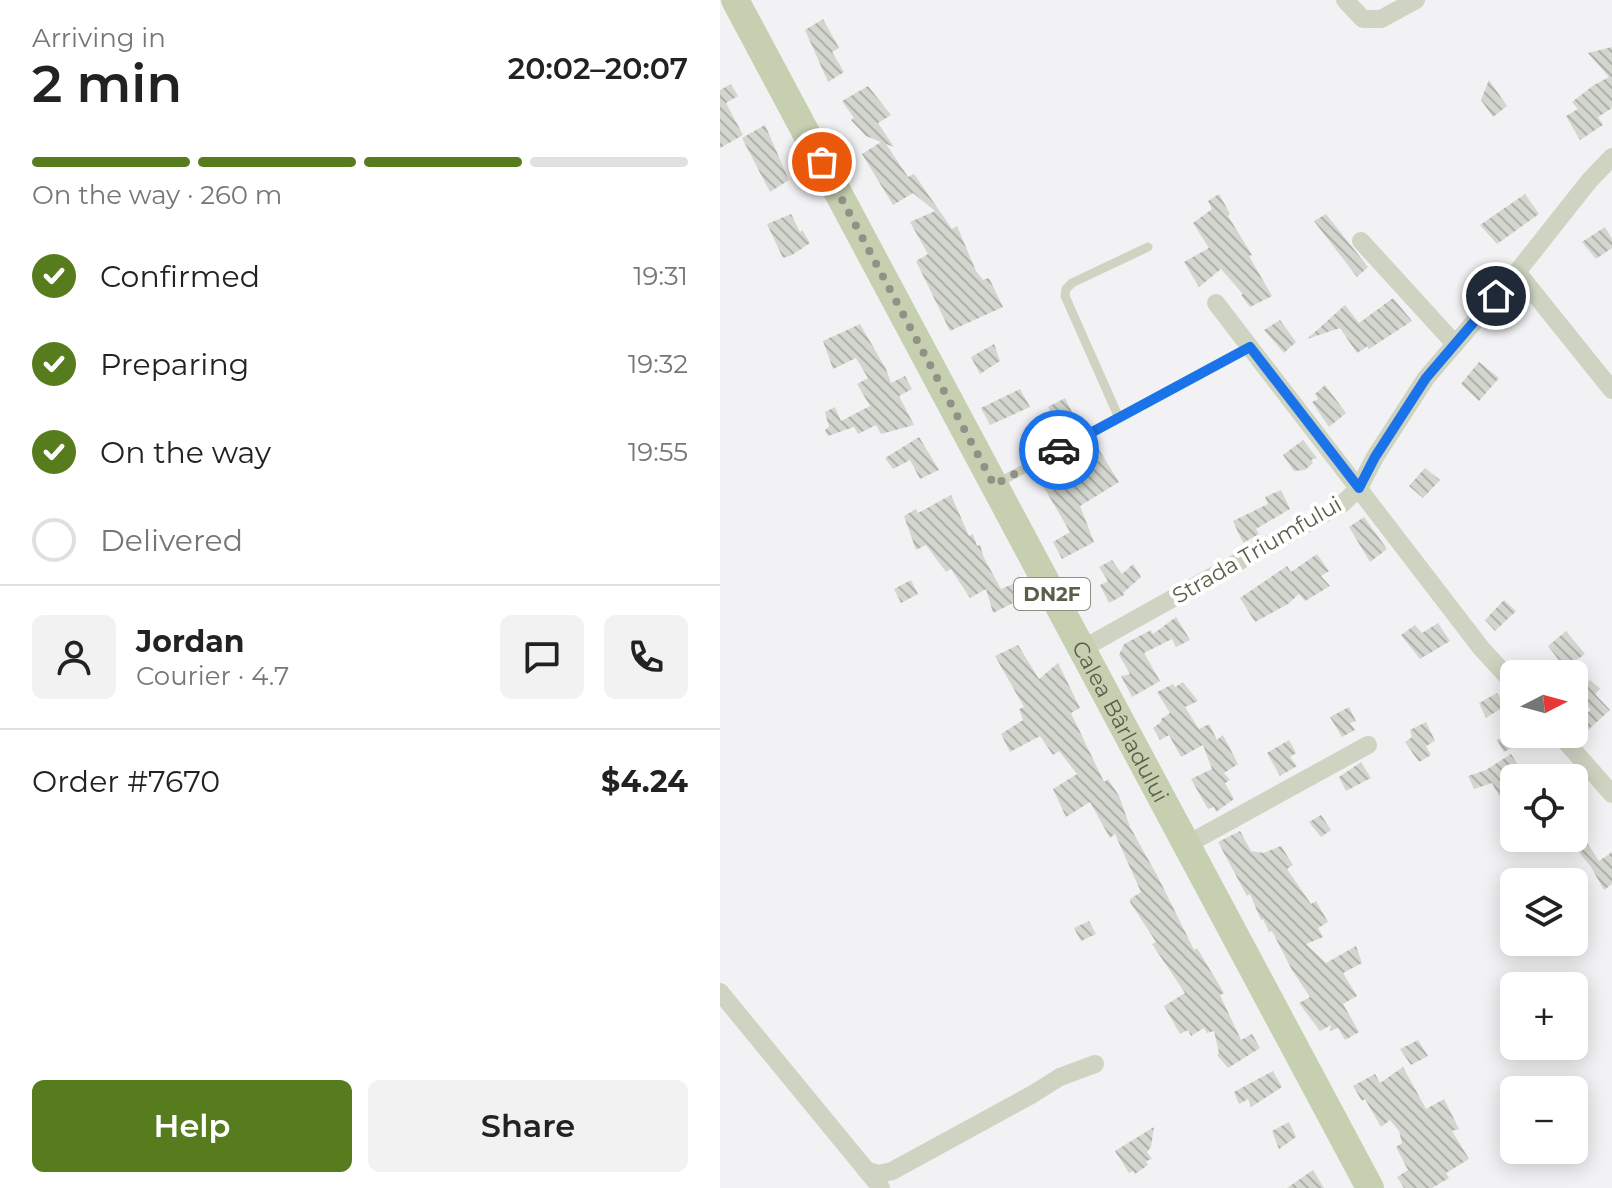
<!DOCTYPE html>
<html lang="en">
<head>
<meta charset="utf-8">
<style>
  :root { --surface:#fff; --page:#f2f2f2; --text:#222; --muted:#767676; --line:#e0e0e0; --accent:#567c1d }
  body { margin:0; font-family:Montserrat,sans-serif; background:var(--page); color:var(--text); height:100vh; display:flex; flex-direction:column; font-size:30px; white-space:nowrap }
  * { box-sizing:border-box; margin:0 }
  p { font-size:26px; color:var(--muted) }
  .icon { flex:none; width:44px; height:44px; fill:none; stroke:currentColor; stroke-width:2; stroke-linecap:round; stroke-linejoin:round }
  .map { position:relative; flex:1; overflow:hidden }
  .drawer { display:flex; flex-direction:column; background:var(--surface); width:720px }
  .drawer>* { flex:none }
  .needle { width:52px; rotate:84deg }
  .controls { position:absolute; left:780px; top:660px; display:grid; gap:16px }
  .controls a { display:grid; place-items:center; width:88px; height:88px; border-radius:12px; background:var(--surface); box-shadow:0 4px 20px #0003; font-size:40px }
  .pin { position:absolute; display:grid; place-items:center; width:68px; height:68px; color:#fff; margin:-34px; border:4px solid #fff; border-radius:50%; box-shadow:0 2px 8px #0007 }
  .courier { position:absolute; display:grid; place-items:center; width:80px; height:80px; margin:-40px; border:6px solid #1a73e8; border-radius:50%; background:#fff; color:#222; box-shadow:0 2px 10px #0007 }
  .overview em { font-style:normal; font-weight:600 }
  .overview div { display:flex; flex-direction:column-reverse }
  .overview { display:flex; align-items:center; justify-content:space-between; height:136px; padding:0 32px }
  h1 { font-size:52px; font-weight:600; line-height:60px }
  .bar { display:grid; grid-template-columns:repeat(4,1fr); gap:12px 8px; align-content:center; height:96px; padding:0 32px }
  .bar i { height:10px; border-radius:6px; background:var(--line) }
  .bar .active { background:var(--accent) }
  .bar p { grid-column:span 4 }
  .line { display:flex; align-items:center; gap:20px; padding:0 32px; border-top:2px solid var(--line) }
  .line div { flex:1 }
  .round { display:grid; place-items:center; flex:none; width:84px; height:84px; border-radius:12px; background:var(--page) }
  ol { padding:0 32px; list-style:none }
  li { display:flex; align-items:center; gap:24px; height:88px }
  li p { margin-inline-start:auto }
  li .icon { padding:8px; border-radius:50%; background:var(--accent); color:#fff; stroke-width:4 }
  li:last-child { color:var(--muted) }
  li i { width:44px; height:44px; border:4px solid var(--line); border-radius:50% }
  .button { display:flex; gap:16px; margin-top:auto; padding:16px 32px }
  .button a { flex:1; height:92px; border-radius:12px; background:var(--accent); color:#fff; font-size:32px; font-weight:600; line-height:92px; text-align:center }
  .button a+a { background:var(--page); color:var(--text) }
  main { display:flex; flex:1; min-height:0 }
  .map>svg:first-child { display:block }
  .building { fill:url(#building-back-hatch) }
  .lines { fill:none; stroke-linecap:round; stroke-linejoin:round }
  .lane { stroke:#cfd3c2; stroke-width:9 }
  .street { stroke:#cfd3c2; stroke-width:18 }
  .primary { stroke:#c6d0b1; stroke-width:28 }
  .done { stroke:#8f9385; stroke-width:8; stroke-dasharray:0 14.4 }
  .route { stroke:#1a73e8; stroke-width:10 }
  .labels { text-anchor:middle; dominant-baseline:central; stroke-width:8; stroke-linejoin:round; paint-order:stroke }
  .shield { fill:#fff; stroke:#8b9080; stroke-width:2 }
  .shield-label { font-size:20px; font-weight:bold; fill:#596049 }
  .street-label { font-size:22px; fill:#596049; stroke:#fff }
</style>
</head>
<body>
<main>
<section class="drawer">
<div class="overview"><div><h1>2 min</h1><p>Arriving in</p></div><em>20:02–20:07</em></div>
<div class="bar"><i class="active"></i><i class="active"></i><i class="active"></i><i></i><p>On the way · 260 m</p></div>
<ol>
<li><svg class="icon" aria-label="check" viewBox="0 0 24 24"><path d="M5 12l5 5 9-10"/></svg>Confirmed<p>19:31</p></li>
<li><svg class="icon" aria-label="check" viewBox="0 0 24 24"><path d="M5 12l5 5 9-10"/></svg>Preparing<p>19:32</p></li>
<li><svg class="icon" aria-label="check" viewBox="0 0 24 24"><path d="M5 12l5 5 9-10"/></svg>On the way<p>19:55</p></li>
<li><i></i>Delivered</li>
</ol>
<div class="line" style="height:144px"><a class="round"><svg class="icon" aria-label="person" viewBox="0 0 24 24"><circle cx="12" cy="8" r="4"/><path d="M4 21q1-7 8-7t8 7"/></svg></a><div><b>Jordan</b><p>Courier · 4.7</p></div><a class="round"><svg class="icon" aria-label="chat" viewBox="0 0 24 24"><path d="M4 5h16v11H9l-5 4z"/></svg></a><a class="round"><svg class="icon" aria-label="phone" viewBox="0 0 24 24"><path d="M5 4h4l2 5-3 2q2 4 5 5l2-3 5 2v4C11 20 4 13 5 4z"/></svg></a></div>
<div class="line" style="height:104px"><div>Order #7670</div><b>$4.24</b></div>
<div class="button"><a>Help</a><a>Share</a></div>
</section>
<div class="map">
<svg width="892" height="1188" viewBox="0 0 892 1188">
  <defs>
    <pattern id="building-back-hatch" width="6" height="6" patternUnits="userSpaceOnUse" patternTransform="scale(2)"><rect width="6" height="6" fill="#d3d6ce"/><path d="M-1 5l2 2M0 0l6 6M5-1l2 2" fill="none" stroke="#aeb1a9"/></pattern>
  </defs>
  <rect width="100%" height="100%" fill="#f2f2f4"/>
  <!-- building -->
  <g class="building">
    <polygon points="103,19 119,48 112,52 124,72 108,82 85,30"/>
    <polygon points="892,47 892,108 878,117 883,125 860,140 846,116 858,109 852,102 874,85 889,77 868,53"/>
    <polygon points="769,80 787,106 773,117 761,100"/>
    <polygon points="11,84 18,96 6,103 23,135 0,148 0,90"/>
    <polygon points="148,86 171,115 158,123 174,147 166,144 188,177 194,174 232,229 237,226 256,271 263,280 269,278 283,307 230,331 196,261 208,254 190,222 215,211 193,193 173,205 142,154 161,142 146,136 131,120 134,118 122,101"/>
    <polygon points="45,125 69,180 50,192 22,138"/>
    <polygon points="499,194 510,214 508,216 532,255 529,256 552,296 530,307 521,295 523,294 501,269 479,287 464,262 489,248 473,223 492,209 488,201"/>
    <polygon points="805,194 819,214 777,244 760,225"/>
    <polygon points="71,214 80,232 82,230 90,243 72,255 63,258 47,224"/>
    <polygon points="606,214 648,267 637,277 594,221"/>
    <polygon points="885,227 892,239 892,248 876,259 862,242"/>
    <polygon points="673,298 692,321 649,349 648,346 637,353 620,328 587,339 625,305 639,323"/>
    <polygon points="560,320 576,342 564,353 544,330"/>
    <polygon points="140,324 166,369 171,383 185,376 192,389 179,396 194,425 161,434 156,425 138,434 134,427 108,436 105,430 109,427 105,412 115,407 121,421 150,406 137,384 148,378 136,358 113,369 103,341"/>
    <polygon points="274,344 280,361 260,374 251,357"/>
    <polygon points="759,362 779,378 759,401 741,384"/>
    <polygon points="605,385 626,413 609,427 592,402 598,399 595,394"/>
    <polygon points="300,389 310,407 270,425 261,408"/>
    <polygon points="345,398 361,430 344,439 328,407"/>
    <polygon points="199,437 219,470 200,479 190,460 173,469 165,458"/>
    <polygon points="373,440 399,482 360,506 374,542 342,559 333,542 350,532 315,472"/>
    <polygon points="583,440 597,458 591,460 593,463 585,470 574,471 563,455"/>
    <polygon points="705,468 720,480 703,498 689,486"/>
    <polygon points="561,490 570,509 536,529 539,534 523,543 513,521 548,504 545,497"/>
    <polygon points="231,495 249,536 253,534 257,546 260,545 264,558 281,589 293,584 301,599 273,613 266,589 250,598 231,569 226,572 206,545 196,550 184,516 196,509 198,513"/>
    <polygon points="644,517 667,549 650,562 629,527"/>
    <polygon points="597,554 609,571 601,576 610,586 585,601 579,594 568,604 535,622 520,598 567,566 571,572"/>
    <polygon points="392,560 402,574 413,564 421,577 403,593 404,595 389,603 380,585 388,581 379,567"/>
    <polygon points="191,580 198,594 181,603 174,589"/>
    <polygon points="784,600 796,611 775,631 765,620"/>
    <polygon points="456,617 470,640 456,647 452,639 424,653 440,681 412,697 401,676 410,674 399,655 404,644 431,630 433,634"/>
    <polygon points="718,623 730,641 700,659 681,635 695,625 702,633"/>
    <polygon points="846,631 865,654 845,668 828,646"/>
    <polygon points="298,645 319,679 338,663 360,708 351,713 384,782 388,779 399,796 410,827 438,877 474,950 477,948 504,993 500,995 521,1040 532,1034 540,1048 508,1068 497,1055 499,1053 494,1031 487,1033 484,1028 471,1036 468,1030 460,1034 444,1006 465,993 432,944 436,942 410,902 410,899 421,892 395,834 390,838 370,802 346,817 333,789 357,774 339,751 333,755 320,736 290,752 281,734 303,720 299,709 304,707 275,656"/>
    <polygon points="870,680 880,689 875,694 890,710 868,730 859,719 871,710 856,691"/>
    <polygon points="463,682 478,701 465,707 479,729 489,724 497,740 503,735 518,764 504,773 510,780 505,783 514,799 496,812 494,807 488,809 471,779 492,769 483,745 461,757 449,735 440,740 433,728 441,722 441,719 450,713 437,692 453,684 455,687"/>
    <polygon points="777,693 785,706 766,718 759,703"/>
    <polygon points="629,707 636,721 630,723 635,730 622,737 610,717"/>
    <polygon points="706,722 715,741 706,746 711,755 699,762 685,742 692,737 690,730"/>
    <polygon points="791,734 819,734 784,752 777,740"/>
    <polygon points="569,740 576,753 570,757 577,766 560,776 547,753"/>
    <polygon points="791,754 806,778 794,778 794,803 786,808 772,783 754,789 748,776 766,770"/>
    <polygon points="641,762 651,778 626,791 619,777"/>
    <polygon points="601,815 611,830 601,837 589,822"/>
    <polygon points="520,831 531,851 543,853 561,846 573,865 567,869 591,904 596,901 608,922 598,928 603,937 586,944 606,963 636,946 642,963 623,973 637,996 623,1004 639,1032 625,1040 618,1028 610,1031 611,1025 600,1031 579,1003 590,997 572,970 552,931 549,932 543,919 541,920 530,894 527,896 498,842"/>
    <polygon points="864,838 879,861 892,852 892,884 884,890 871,867 853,845"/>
    <polygon points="369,921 376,934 361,941 354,928"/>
    <polygon points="698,1040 708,1056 691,1065 680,1049"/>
    <polygon points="683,1067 706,1109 724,1099 739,1129 732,1131 749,1159 726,1173 729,1178 712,1188 684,1188 677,1177 688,1170 676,1147 682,1143 679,1131 670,1120 661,1127 645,1099 642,1101 633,1086 655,1074 660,1083"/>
    <polygon points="553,1071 562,1087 531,1107 528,1099 519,1104 514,1092"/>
    <polygon points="569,1122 576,1137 559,1149 552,1131"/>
    <polygon points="434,1127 431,1147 427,1152 432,1159 426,1161 428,1165 415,1174 413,1171 409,1173 395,1151"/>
    <polygon points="593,1170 604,1188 567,1188"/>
  </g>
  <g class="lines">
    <!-- lane -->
    <g class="lane">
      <polyline points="399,418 345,296 346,289 352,283 428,247"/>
      <polyline points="276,484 530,347"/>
    </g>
    <!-- street -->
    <g class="street">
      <polyline points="625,0 643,19 661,19 696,0"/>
      <polyline points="641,241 735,344"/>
      <polyline points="797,272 892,390"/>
      <polyline points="496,303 761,648 794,684"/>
      <polyline points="362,649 622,504 639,488 655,457 706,378 797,272 869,181 892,157"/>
      <polyline points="839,734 892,794"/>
      <polyline points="466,845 648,745"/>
      <polyline points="0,992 161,1188"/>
      <polyline points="146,1170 159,1174 172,1171 313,1094 340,1077 375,1064"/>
    </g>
    <!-- primary -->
    <path class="primary" id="s1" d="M15 0 650 1188"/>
  </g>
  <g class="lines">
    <!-- done -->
    <polyline class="done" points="102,162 274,485 339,450"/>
    <!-- route -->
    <polyline class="route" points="339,450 530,347 639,488 655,457 706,378 776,296"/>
  </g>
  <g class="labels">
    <!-- shield labels -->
    <rect class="shield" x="294" y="578" width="76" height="32" rx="6"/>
    <g class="shield-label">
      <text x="332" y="594">DN2F</text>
    </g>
    <!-- street labels -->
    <g class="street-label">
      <text transform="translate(537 550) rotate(-30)">Strada Triumfului</text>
      <text stroke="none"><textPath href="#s1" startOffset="818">Calea Bârladului</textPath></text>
    </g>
  </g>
</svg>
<div class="controls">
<a><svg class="needle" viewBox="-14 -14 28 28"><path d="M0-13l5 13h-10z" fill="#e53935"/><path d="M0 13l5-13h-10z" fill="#767676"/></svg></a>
<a><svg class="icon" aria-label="locate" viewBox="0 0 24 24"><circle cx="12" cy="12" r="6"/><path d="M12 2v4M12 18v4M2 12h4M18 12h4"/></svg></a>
<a><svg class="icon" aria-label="layers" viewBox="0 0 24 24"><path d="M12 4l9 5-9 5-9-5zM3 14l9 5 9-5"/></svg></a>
<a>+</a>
<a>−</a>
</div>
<div class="pin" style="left:102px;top:162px;background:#ea580c"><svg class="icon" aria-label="bag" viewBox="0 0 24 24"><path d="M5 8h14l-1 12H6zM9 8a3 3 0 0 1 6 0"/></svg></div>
<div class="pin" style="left:776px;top:296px;background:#1f2937"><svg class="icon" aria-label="home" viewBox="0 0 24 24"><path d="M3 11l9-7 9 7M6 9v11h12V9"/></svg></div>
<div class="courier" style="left:339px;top:450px"><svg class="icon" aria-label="car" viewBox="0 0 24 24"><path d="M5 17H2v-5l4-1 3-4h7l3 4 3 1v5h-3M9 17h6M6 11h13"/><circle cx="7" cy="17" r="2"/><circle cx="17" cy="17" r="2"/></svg></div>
</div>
</main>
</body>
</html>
